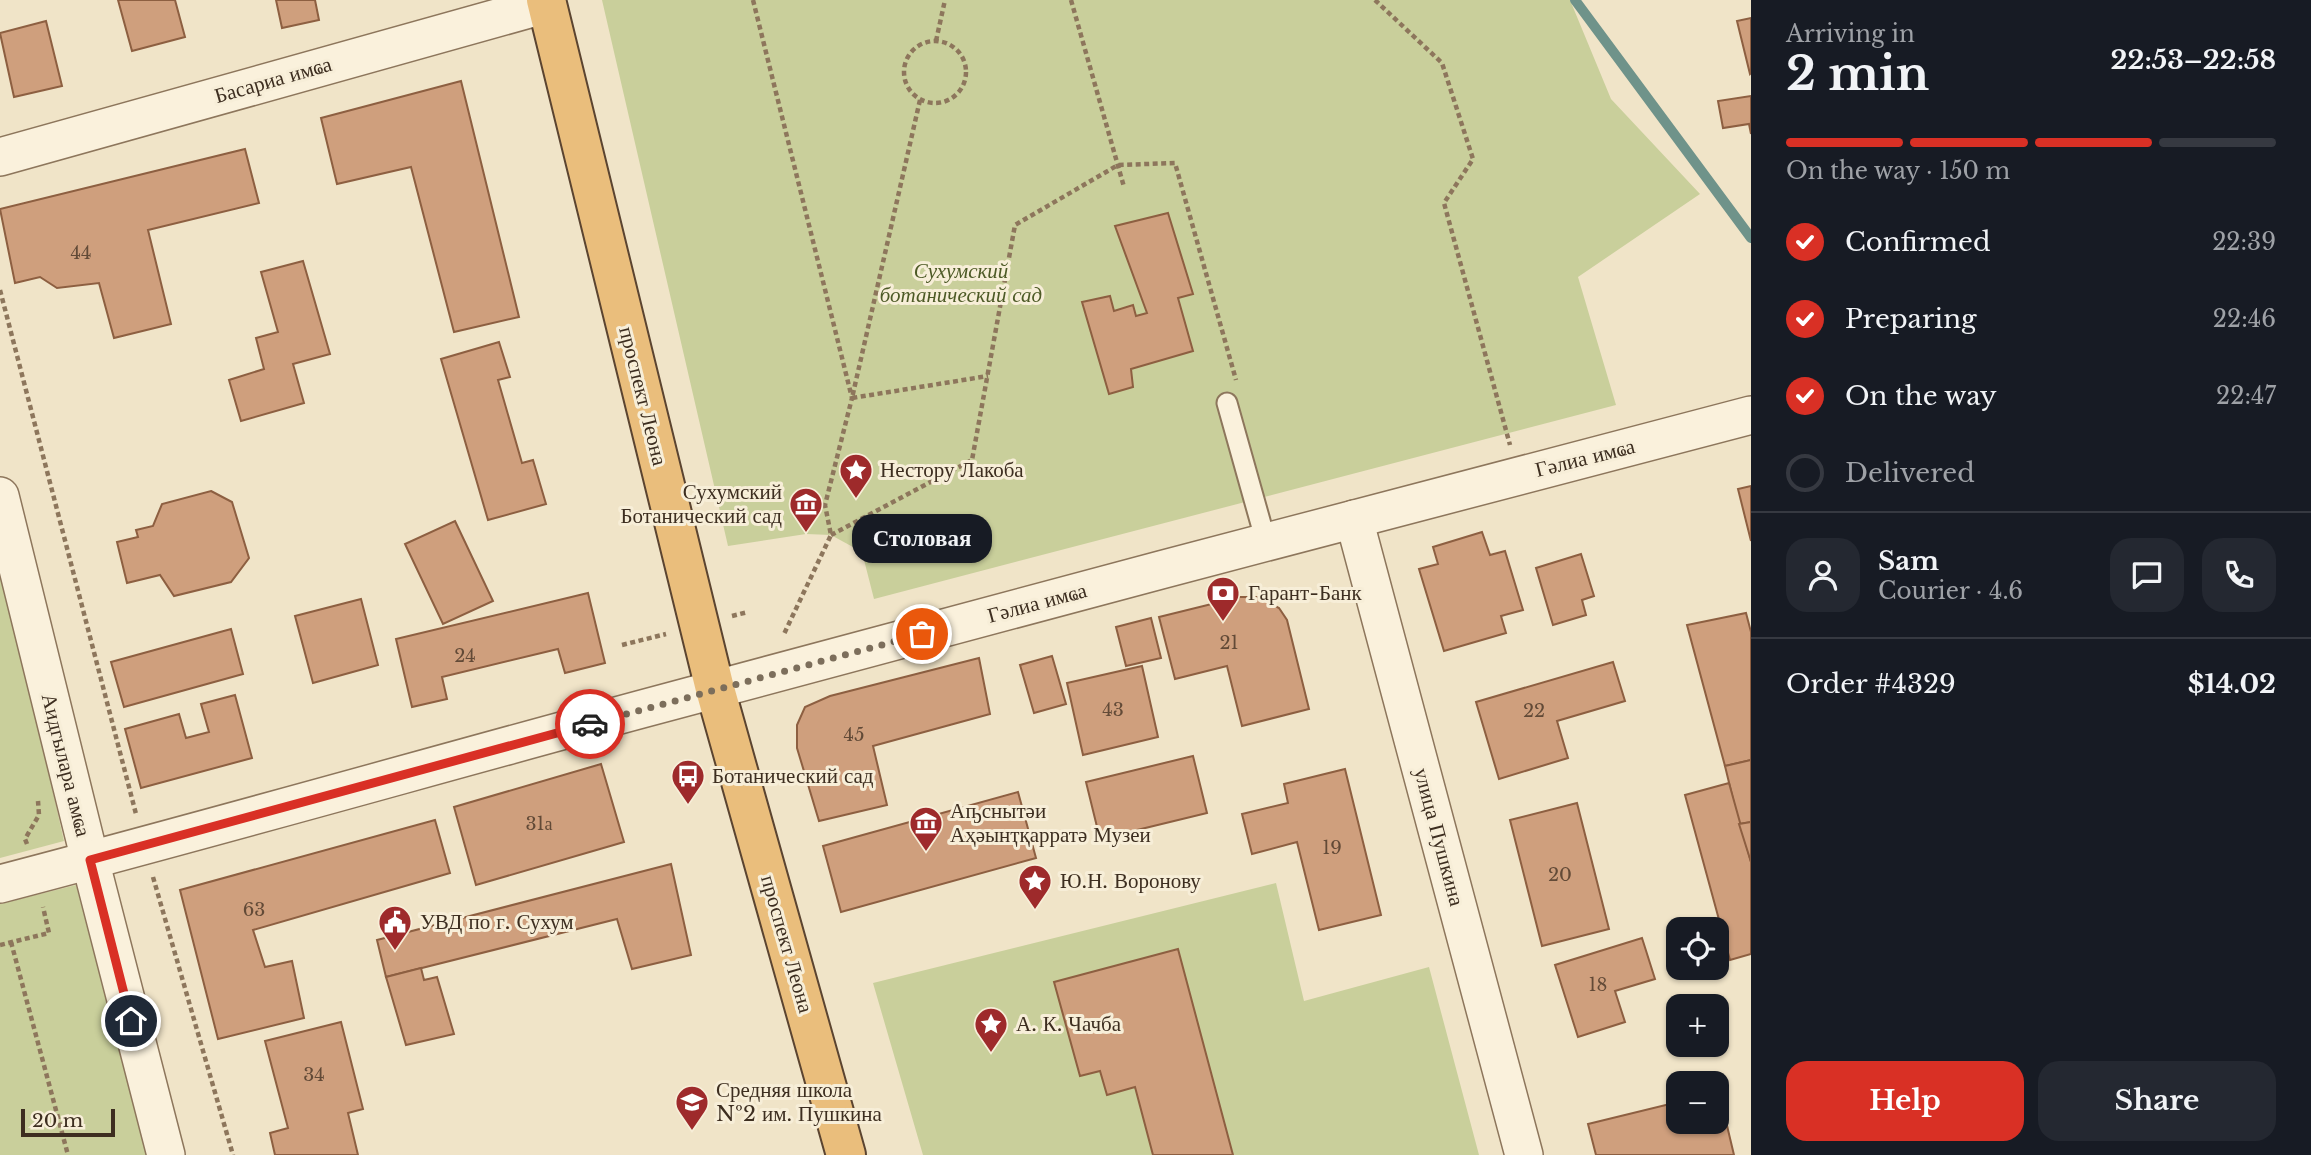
<!DOCTYPE html>
<html lang="en">
<head>
<meta charset="utf-8">
<style>
  :root { --surface:#171b24; --page:#242831; --text:#f1f3f6; --muted:#9ea1a6; --line:#363941; --accent:#d93025 }
  body { margin:0; font-family:"Libre Baskerville",serif; background:var(--page); color:var(--text); height:100vh; display:flex; flex-direction:column; font-size:26px; white-space:nowrap }
  * { box-sizing:border-box; margin:0 }
  p { font-size:23px; color:var(--muted) }
  .icon { flex:none; width:38px; height:38px; fill:none; stroke:currentColor; stroke-width:2; stroke-linecap:round; stroke-linejoin:round }
  .map { position:relative; flex:1; overflow:hidden }
  .drawer { display:flex; flex-direction:column; background:var(--surface); width:560px }
  .drawer>* { flex:none }
  .controls { position:absolute; left:1666px; top:917px; display:grid; gap:14px }
  .controls a { display:grid; place-items:center; width:63px; height:63px; border-radius:14px; background:var(--surface); box-shadow:0 2px 5px #0004; font-size:35px }
  .scale { position:absolute; left:21px; bottom:18px; width:94px; box-sizing:border-box; padding-left:7px; border:4px solid #3d2e20; border-top:0; font-size:19px; line-height:24px; white-space:nowrap; color:#3d2e20; -webkit-text-stroke:5px #f7eed8; paint-order:stroke }
  .pin { position:absolute; display:grid; place-items:center; width:60px; height:60px; color:#fff; margin:-30px; border:4px solid #fff; border-radius:50%; box-shadow:0 2px 7px #0007 }
  .courier { position:absolute; display:grid; place-items:center; width:70px; height:70px; margin:-35px; border:5px solid #d93025; border-radius:50%; background:#fff; color:#222; box-shadow:0 2px 9px #0007 }
  .bubble { position:absolute; height:49px; border-radius:21px; background:var(--surface); box-shadow:0 2px 5px #0004; font-size:23px; font-weight:700; line-height:49px; text-align:center }
  .head em { font-style:normal; font-weight:700 }
  .head div { display:flex; flex-direction:column-reverse }
  .head { display:flex; align-items:center; justify-content:space-between; height:119px; padding:0 35px }
  h1 { font-size:46px; font-weight:700; line-height:52px }
  .bar { display:grid; grid-template-columns:repeat(4,1fr); gap:10px 7px; align-content:center; height:84px; padding:0 35px }
  .bar i { height:9px; border-radius:5px; background:var(--line) }
  .bar .on { background:var(--accent) }
  .bar p { grid-column:span 4 }
  .line { display:flex; align-items:center; gap:18px; padding:0 35px; border-top:2px solid var(--line) }
  .line div { flex:1 }
  .round { display:grid; place-items:center; flex:none; width:74px; height:74px; border-radius:21px; background:var(--page) }
  ol { padding:0 35px; list-style:none }
  li { display:flex; align-items:center; gap:21px; height:77px }
  li p { margin-inline-start:auto }
  li .icon { padding:7px; border-radius:50%; background:var(--accent); color:#fff; stroke-width:4 }
  li:last-child { color:var(--muted) }
  li i { width:38px; height:38px; border:4px solid var(--line); border-radius:50% }
  .action { display:flex; gap:14px; margin-top:auto; padding:14px 35px }
  .action a { flex:1; height:80px; border-radius:21px; background:var(--accent); color:#fff; font-size:28px; font-weight:700; line-height:80px; text-align:center }
  .action a+a { background:var(--page); color:var(--text) }
  main { display:flex; flex:1; min-height:0 }
  .map>svg:first-child { display:block }
  .green { fill:#c9cf9b }
  .lines { fill:none; stroke-linecap:round; stroke-linejoin:round }
  .stream { stroke:#6f938a; stroke-width:10 }
  .building { fill:#cf9f7d; stroke:#8d5f41; stroke-width:2 }
  .service-casing { stroke:#8d765c; stroke-width:23 }
  .minor-casing { stroke:#8d765c; stroke-width:40 }
  .trunk-casing { stroke:#5b4430; stroke-width:42 }
  .path { stroke:#8d765c; stroke-width:4.5; stroke-dasharray:5 3.5; stroke-linecap:butt }
  .service { stroke:#faf1dc; stroke-width:19 }
  .minor { stroke:#faf1dc; stroke-width:37 }
  .trunk { stroke:#eabe7c; stroke-width:38 }
  .done { stroke:#7c6e5b; stroke-width:7; stroke-dasharray:0 12.6 }
  .route { stroke:#d93025; stroke-width:9 }
  .labels { text-anchor:middle; dominant-baseline:central; stroke-width:6; stroke-linejoin:round; paint-order:stroke }
  .number-label { font-size:18px; fill:#624a37 }
  .street-label { font-size:21px; fill:#3d2e20; stroke:#f7eed8 }
  .park-label { font-size:21px; font-style:italic; fill:#4d5a26; stroke:#f7eed8 }
  .poi-label { font-size:21px; fill:#3d2e20; stroke:#f7eed8; text-anchor:start }
</style>
</head>
<body>
<main>
<div class="map">
<svg width="1751" height="1155" viewBox="0 0 1751 1155">
  <rect width="100%" height="100%" fill="#f0e4c8"/>
  <!-- green -->
  <g class="green">
    <polygon points="602,0 1570,0 1611,99 1700,194 1578,277 1616,405 874,599 862,552 831,535 806,534 728,546"/>
    <polygon points="0,556 64,841 0,858"/>
    <polygon points="1276,883 1304,1001 1429,967 1479,1155 923,1155 873,983"/>
    <polygon points="76,885 148,1155 0,1155 0,904"/>
  </g>
  <g class="lines">
    <!-- stream -->
    <polyline class="stream" points="1575,0 1751,238"/>
  </g>
  <!-- building -->
  <g class="building">
    <polygon points="118,0 175,0 185,37 132,51"/>
    <polygon points="276,0 315,0 319,20 282,28"/>
    <polygon points="1751,18 1751,73 1750,74 1737,21"/>
    <polygon points="46,21 62,86 14,97 0,33"/>
    <polygon points="461,81 519,317 454,332 411,167 337,184 321,118"/>
    <polygon points="1751,96 1751,134 1749,124 1723,128 1718,101"/>
    <polygon points="245,149 259,203 148,230 171,324 114,338 99,283 57,288 40,277 15,283 0,209"/>
    <polygon points="1168,213 1193,294 1178,298 1193,351 1131,369 1133,387 1109,394 1082,302 1110,296 1114,311 1133,305 1136,316 1147,313 1115,226"/>
    <polygon points="303,261 330,354 293,364 304,403 241,421 229,380 264,369 256,338 278,332 261,272"/>
    <polygon points="499,342 510,377 498,380 522,463 533,460 546,504 488,520 441,359"/>
    <polygon points="1751,486 1751,541 1738,489"/>
    <polygon points="211,491 232,502 249,558 231,582 174,596 160,575 127,583 117,542 138,537 136,530 153,526 162,504"/>
    <polygon points="455,521 493,601 443,624 405,544"/>
    <polygon points="1482,532 1490,555 1505,551 1523,610 1501,616 1506,633 1444,651 1419,569 1438,564 1433,547"/>
    <polygon points="1581,554 1594,596 1582,600 1586,615 1553,625 1536,568"/>
    <polygon points="588,593 605,663 565,673 558,649 442,677 447,699 412,707 396,639"/>
    <polygon points="1240,597 1258,597 1279,608 1287,620 1309,709 1242,726 1227,666 1175,679 1159,617"/>
    <polygon points="361,599 378,665 313,683 295,616"/>
    <polygon points="1746,613 1751,632 1751,760 1725,766 1687,625"/>
    <polygon points="1151,618 1161,658 1126,666 1116,627"/>
    <polygon points="231,629 243,674 124,707 111,662"/>
    <polygon points="1052,656 1066,704 1034,713 1020,665"/>
    <polygon points="979,658 990,714 873,746 887,805 819,821 797,748 797,725 805,707 830,696"/>
    <polygon points="1613,662 1625,701 1557,721 1568,758 1499,779 1476,702"/>
    <polygon points="1142,666 1158,737 1083,755 1067,683"/>
    <polygon points="235,695 252,758 141,788 125,729 179,714 186,738 209,732 201,704"/>
    <polygon points="1193,756 1207,813 1100,839 1086,782"/>
    <polygon points="1751,760 1751,822 1739,824 1725,766"/>
    <polygon points="601,764 624,842 476,885 454,807"/>
    <polygon points="1345,769 1381,915 1319,930 1297,842 1252,854 1242,814 1288,803 1284,784"/>
    <polygon points="1729,783 1751,862 1751,954 1730,960 1685,795"/>
    <polygon points="1018,792 1036,858 841,912 823,846"/>
    <polygon points="1577,803 1609,929 1542,946 1510,820"/>
    <polygon points="435,820 450,873 253,930 265,967 292,961 304,1018 218,1039 180,890"/>
    <polygon points="1751,822 1751,862 1739,824"/>
    <polygon points="671,864 691,955 632,969 617,919 386,977 377,940"/>
    <polygon points="1642,938 1655,979 1615,991 1625,1022 1578,1037 1555,965"/>
    <polygon points="1178,949 1233,1155 1153,1155 1135,1087 1107,1095 1100,1071 1080,1076 1054,982"/>
    <polygon points="421,968 424,980 437,977 454,1034 406,1045 386,977"/>
    <polygon points="341,1022 363,1109 348,1113 358,1155 275,1155 270,1133 288,1128 265,1041"/>
    <polygon points="1717,1092 1719,1092 1734,1155 1596,1155 1588,1124 1678,1102 1678,1122 1717,1122"/>
  </g>
  <g class="lines">
    <defs>
      <polyline id="service" points="1227,403 1266,542"/>
      <g id="minor">
        <polyline points="0,157 547,4"/>
        <polyline points="0,496 90,860 166,1155"/>
        <polyline points="1354,519 1524,1155"/>
        <path d="M0 884C214 828 428 767 642 709 1011 609 1381 511 1751 415"/>
      </g>
      <polyline id="trunk" points="546,0 715,689 846,1155"/>
    </defs>
    <!-- service casing -->
    <use href="#service" class="service-casing"/>
    <!-- minor casing -->
    <use href="#minor" class="minor-casing"/>
    <!-- trunk casing -->
    <use href="#trunk" class="trunk-casing"/>
    <!-- path -->
    <g class="path">
      <polyline points="753,0 852,398 825,505 831,535 784,634"/>
      <polyline points="1071,0 1124,187"/>
      <polyline points="1375,0 1442,63 1473,159 1444,203 1510,445"/>
      <polyline points="936,41 945,0"/>
      <circle cx="935" cy="72" r="31"/>
      <polyline points="920,100 852,398 988,376"/>
      <polyline points="0,290 136,814"/>
      <polyline points="831,535 972,460 1015,225 1118,165 1175,163 1236,380"/>
      <polyline points="732,616 748,612"/>
      <polyline points="622,645 666,634"/>
      <polyline points="27,844 25,839 39,815 38,801"/>
      <polyline points="153,877 233,1155"/>
      <polyline points="11,942 68,1155"/>
      <polyline points="0,945 49,933 43,907"/>
    </g>
    <!-- service -->
    <use href="#service" class="service"/>
    <!-- minor -->
    <use href="#minor" class="minor"/>
    <!-- trunk -->
    <use href="#trunk" class="trunk"/>
  </g>
  <g class="lines">
    <!-- done -->
    <polyline class="done" points="590,724 922,634"/>
    <!-- route -->
    <polyline class="route" points="131,1021 90,860 590,724"/>
  </g>
  <!-- icons -->
  <defs>
    <symbol id="sight-pin" viewBox="-11 -11 22 30"><path d="M0 17L-7.5 6A9.5 9.5 0 1 1 7.5 6Z" fill="#9e2a2b" stroke="#f7eed8"/><path d="M0-6L1.8-2.2L6-1.7L2.9 1.2L3.7 5.4L0 3.3L-3.7 5.4L-2.9 1.2L-6-1.7L-1.8-2.2Z" fill="#fff"/></symbol>
    <symbol id="museum-pin" viewBox="-11 -11 22 30"><path d="M0 17L-7.5 6A9.5 9.5 0 1 1 7.5 6Z" fill="#9e2a2b" stroke="#f7eed8"/><path d="M0-6L6-3V-2H-6V-3ZM-5-1h2V3h-2ZM-1-1h2V3h-2ZM3-1h2V3H3ZM-6 4H6V6H-6Z" fill="#fff"/></symbol>
    <symbol id="bank-pin" viewBox="-11 -11 22 30"><path d="M0 17L-7.5 6A9.5 9.5 0 1 1 7.5 6Z" fill="#9e2a2b" stroke="#f7eed8"/><path d="M-6-4H6V4H-6ZM0-2.3a2.3 2.3 0 1 0 0 4.6a2.3 2.3 0 1 0 0-4.6Z" fill="#fff"/></symbol>
    <symbol id="bus-pin" viewBox="-11 -11 22 30"><path d="M0 17L-7.5 6A9.5 9.5 0 1 1 7.5 6Z" fill="#9e2a2b" stroke="#f7eed8"/><path d="M-5-6H5V4H4V6H2V4H-2V6H-4V4H-5ZM-3.5-4V0h7V-4ZM-3.5 1.2v1.5H-2V1.2ZM2 1.2v1.5H3.5V1.2Z" fill="#fff"/></symbol>
    <symbol id="civic-pin" viewBox="-11 -11 22 30"><path d="M0 17L-7.5 6A9.5 9.5 0 1 1 7.5 6Z" fill="#9e2a2b" stroke="#f7eed8"/><path d="M-.6-6.5H3V-4.5H.6V-3L4-1V1h2V6H-6V1h2V-1L-.6-3ZM-1.2 2.5V6h2.4V2.5Z" fill="#fff"/></symbol>
    <symbol id="school-pin" viewBox="-11 -11 22 30"><path d="M0 17L-7.5 6A9.5 9.5 0 1 1 7.5 6Z" fill="#9e2a2b" stroke="#f7eed8"/><path d="M0-5L7-2L0 1L-7-2ZM-4 1L0 2.5L4 1V4Q0 6-4 4Z" fill="#fff"/></symbol>
  </defs>
  <g fill-rule="evenodd">
    <use href="#sight-pin" x="837" y="451" width="38" height="52"/>
    <use href="#museum-pin" x="787" y="485" width="38" height="52"/>
    <use href="#bank-pin" x="1204" y="574" width="38" height="52"/>
    <use href="#bus-pin" x="669" y="757" width="38" height="52"/>
    <use href="#museum-pin" x="907" y="804" width="38" height="52"/>
    <use href="#sight-pin" x="1016" y="862" width="38" height="52"/>
    <use href="#civic-pin" x="376" y="903" width="38" height="52"/>
    <use href="#sight-pin" x="972" y="1005" width="38" height="52"/>
    <use href="#school-pin" x="673" y="1083" width="38" height="52"/>
  </g>
  <g class="labels">
    <!-- number labels -->
    <g class="number-label">
      <text x="81" y="253">44</text>
      <text x="1229" y="643">21</text>
      <text x="465" y="656">24</text>
      <text x="1113" y="710">43</text>
      <text x="1534" y="711">22</text>
      <text x="854" y="735">45</text>
      <text x="539" y="824">31а</text>
      <text x="1332" y="848">19</text>
      <text x="1560" y="875">20</text>
      <text x="254" y="910">63</text>
      <text x="1598" y="985">18</text>
      <text x="314" y="1075">34</text>
    </g>
    <!-- street labels -->
    <g class="street-label">
      <text transform="translate(273 80) rotate(-16)">Басариа имҩа</text>
      <text transform="translate(643 396) rotate(76)">проспект Леона</text>
      <text transform="translate(1585 458) rotate(-14)">Гәлиа имҩа</text>
      <text transform="translate(1037 603) rotate(-15)">Гәлиа имҩа</text>
      <text transform="translate(66 765) rotate(76)">Аидгылара амҩа</text>
      <text transform="translate(1439 837) rotate(75)">улица Пушкина</text>
      <text transform="translate(787 944) rotate(74)">проспект Леона</text>
    </g>
    <!-- park labels -->
    <g class="park-label">
      <text x="961" y="271">Сухумский<tspan x="961" dy="24">ботанический сад</tspan></text>
    </g>
    <!-- poi labels -->
    <g class="poi-label">
      <text x="880" y="470">Нестору Лакоба</text>
      <text x="782" y="492" text-anchor="end">Сухумский<tspan x="782" dy="24">Ботанический сад</tspan></text>
      <text x="1248" y="593">Гарант-Банк</text>
      <text x="712" y="776">Ботанический сад</text>
      <text x="950" y="811">Аҧснытәи<tspan x="950" dy="24">Аҳәынҭқарратә Музеи</tspan></text>
      <text x="1060" y="881">Ю.Н. Воронову</text>
      <text x="420" y="922">УВД по г. Сухум</text>
      <text x="1016" y="1024">А. К. Чачба</text>
      <text x="716" y="1090">Средняя школа<tspan x="716" dy="24">№2 им. Пушкина</tspan></text>
    </g>
  </g>
</svg>
<div class="controls">
<a><svg class="icon" aria-label="locate" viewBox="0 0 24 24"><circle cx="12" cy="12" r="6"/><path d="M12 2v4M12 18v4M2 12h4M18 12h4"/></svg></a>
<a>+</a>
<a>−</a>
</div>
<div class="scale">20 m</div>
<div class="pin" style="left:922px;top:634px;background:#ea580c"><svg class="icon" aria-label="bag" viewBox="0 0 24 24"><path d="M5 8h14l-1 12H6zM9 8a3 3 0 0 1 6 0"/></svg></div>
<div class="pin" style="left:131px;top:1021px;background:#1f2937"><svg class="icon" aria-label="home" viewBox="0 0 24 24"><path d="M3 11l9-7 9 7M6 9v11h12V9"/></svg></div>
<div class="courier" style="left:590px;top:724px"><svg class="icon" aria-label="car" viewBox="0 0 24 24"><path d="M5 17H2v-5l4-1 3-4h7l3 4 3 1v5h-3M9 17h6M6 11h13"/><circle cx="7" cy="17" r="2"/><circle cx="17" cy="17" r="2"/></svg></div>
<div class="bubble" style="left:852px;top:514px;width:140px">Столовая</div>
</div>
<section class="drawer">
<div class="head"><div><h1>2 min</h1><p>Arriving in</p></div><em>22:53–22:58</em></div>
<div class="bar"><i class="on"></i><i class="on"></i><i class="on"></i><i></i><p>On the way · 150 m</p></div>
<ol>
<li><svg class="icon" aria-label="check" viewBox="0 0 24 24"><path d="M5 12l5 5 9-10"/></svg>Confirmed<p>22:39</p></li>
<li><svg class="icon" aria-label="check" viewBox="0 0 24 24"><path d="M5 12l5 5 9-10"/></svg>Preparing<p>22:46</p></li>
<li><svg class="icon" aria-label="check" viewBox="0 0 24 24"><path d="M5 12l5 5 9-10"/></svg>On the way<p>22:47</p></li>
<li><i></i>Delivered</li>
</ol>
<div class="line" style="height:126px"><a class="round"><svg class="icon" aria-label="person" viewBox="0 0 24 24"><circle cx="12" cy="8" r="4"/><path d="M4 21q1-7 8-7t8 7"/></svg></a><div><b>Sam</b><p>Courier · 4.6</p></div><a class="round"><svg class="icon" aria-label="chat" viewBox="0 0 24 24"><path d="M4 5h16v11H9l-5 4z"/></svg></a><a class="round"><svg class="icon" aria-label="phone" viewBox="0 0 24 24"><path d="M5 4h4l2 5-3 2q2 4 5 5l2-3 5 2v4C11 20 4 13 5 4z"/></svg></a></div>
<div class="line" style="height:91px"><div>Order #4329</div><b>$14.02</b></div>
<div class="action"><a>Help</a><a>Share</a></div>
</section>
</main>
</body>
</html>
